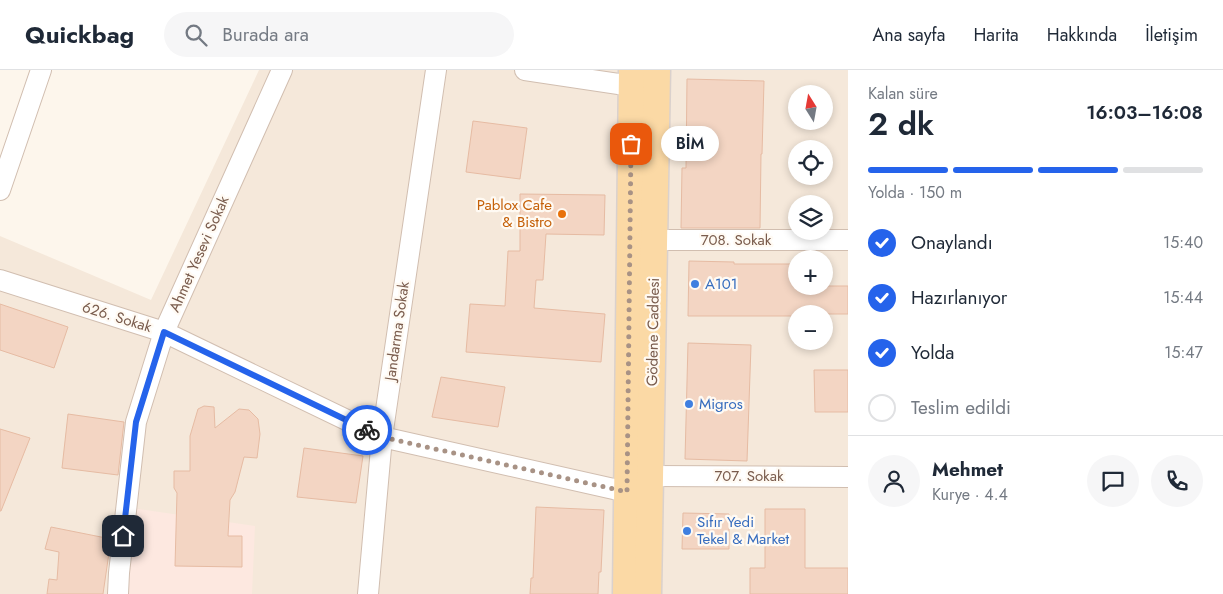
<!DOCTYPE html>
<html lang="tr">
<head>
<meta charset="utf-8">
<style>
  :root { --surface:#fff; --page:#f6f6f7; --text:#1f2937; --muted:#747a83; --line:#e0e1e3; --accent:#2563eb }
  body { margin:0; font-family:Jost,sans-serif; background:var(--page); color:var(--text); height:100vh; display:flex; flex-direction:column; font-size:19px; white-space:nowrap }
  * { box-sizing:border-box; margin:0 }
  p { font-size:16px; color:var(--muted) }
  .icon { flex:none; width:28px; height:28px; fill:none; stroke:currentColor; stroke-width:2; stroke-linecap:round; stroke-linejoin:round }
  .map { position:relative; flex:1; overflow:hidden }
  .sheet { display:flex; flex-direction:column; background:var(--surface); width:375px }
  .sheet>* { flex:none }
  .needle { width:32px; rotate:349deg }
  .fabs { position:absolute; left:788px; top:15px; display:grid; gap:10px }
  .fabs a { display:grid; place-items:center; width:45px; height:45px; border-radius:50%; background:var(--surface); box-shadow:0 2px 8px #0003; font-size:25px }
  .pin { position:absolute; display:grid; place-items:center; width:42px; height:42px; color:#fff; margin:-21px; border-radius:10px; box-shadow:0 2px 8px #0006 }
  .courier { position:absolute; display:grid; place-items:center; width:50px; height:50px; margin:-25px; border:4px solid #2563eb; border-radius:50%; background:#fff; color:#222; box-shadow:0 1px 6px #0007 }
  .bubble { position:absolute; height:35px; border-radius:18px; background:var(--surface); box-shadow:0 2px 8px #0003; font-size:16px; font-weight:600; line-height:35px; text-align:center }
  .head em { font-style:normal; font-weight:600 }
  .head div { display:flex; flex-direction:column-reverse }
  .head { display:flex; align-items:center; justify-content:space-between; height:85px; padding:0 20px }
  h1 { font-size:32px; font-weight:600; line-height:38px }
  .bar { display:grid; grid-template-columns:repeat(4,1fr); gap:8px 5px; align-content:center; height:60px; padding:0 20px }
  .bar i { height:6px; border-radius:4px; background:var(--line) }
  .bar .on { background:var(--accent) }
  .bar p { grid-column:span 4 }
  .line { display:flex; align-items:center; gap:12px; padding:0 20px; border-top:1px solid var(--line) }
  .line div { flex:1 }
  .round { display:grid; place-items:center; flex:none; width:52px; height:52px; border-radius:26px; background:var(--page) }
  ol { padding:0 20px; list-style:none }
  li { display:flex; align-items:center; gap:15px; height:55px }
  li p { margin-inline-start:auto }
  li .icon { padding:5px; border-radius:50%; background:var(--accent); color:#fff; stroke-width:4 }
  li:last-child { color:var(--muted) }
  li i { width:28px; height:28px; border:2px solid var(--line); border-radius:50% }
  header { display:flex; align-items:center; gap:30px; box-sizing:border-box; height:70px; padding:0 25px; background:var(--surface); border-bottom:1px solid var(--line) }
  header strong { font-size:24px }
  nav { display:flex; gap:28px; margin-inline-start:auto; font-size:18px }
  .search { width:350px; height:45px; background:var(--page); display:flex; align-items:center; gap:12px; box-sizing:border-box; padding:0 18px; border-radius:28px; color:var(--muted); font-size:19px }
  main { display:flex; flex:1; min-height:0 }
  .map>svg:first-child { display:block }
  .residential { fill:#f5e8da; fill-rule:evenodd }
  .commercial { fill:#fde8e0 }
  .building { fill:#f3d5c3; stroke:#e6bba3 }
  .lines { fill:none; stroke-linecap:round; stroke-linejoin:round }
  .minor-casing { stroke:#d1beb0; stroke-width:22 }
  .major-casing { stroke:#dad1cd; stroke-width:29 }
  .minor { stroke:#fff; stroke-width:20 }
  .major { stroke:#fbd9a5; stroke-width:26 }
  .done { stroke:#a89285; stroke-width:5; stroke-dasharray:0 9 }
  .route { stroke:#2563eb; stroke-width:6 }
  .food-dot { fill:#e8710a; stroke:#fffaf3; stroke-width:2 }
  .shop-dot { fill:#3f7fe0; stroke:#fffaf3; stroke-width:2 }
  .labels { text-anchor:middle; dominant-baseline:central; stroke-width:4.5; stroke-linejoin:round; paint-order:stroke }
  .food-label { font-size:15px; fill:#c56008; stroke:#fffaf3; text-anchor:end }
  .street-label { font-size:15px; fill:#7a5c4d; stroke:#fffaf3 }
  .shop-label { font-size:15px; fill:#366cbe; stroke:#fffaf3; text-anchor:start }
</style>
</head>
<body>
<header>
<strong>Quickbag</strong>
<div class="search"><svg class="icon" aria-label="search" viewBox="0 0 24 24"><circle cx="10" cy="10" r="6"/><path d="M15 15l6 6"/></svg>Burada ara</div>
<nav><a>Ana sayfa</a><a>Harita</a><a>Hakkında</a><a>İletişim</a></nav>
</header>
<main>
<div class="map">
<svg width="848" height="524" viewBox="0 0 848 524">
  <rect width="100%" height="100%" fill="#fdf6ec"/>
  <!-- residential -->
  <path class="residential" d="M259 0H848V524H0V166L151 230ZM796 24H824V51H796ZM796 79H824V106H796ZM796 134H824V161H796ZM796 189H824V216H796ZM796 244H824V271H796Z"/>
  <!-- commercial -->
  <polygon class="commercial" points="132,438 255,456 252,524 127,524"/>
  <!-- building -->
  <g class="building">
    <polygon points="687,9 764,11 762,84 761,84 760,158 681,158 682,98 686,98"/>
    <polygon points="473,51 527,58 520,109 466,102"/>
    <polygon points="520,124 605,125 604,165 546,164 543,210 536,210 534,238 605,244 601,292 466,282 470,234 505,236 508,181 520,181"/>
    <polygon points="689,191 734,192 734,194 796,194 796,216 848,216 848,244 796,244 796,246 688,246"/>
    <polygon points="0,234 68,257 54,298 0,280"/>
    <polygon points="688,273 751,275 747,391 685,389"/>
    <polygon points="814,300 848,300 848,342 815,342"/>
    <polygon points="441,307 505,317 498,357 432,347"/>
    <polygon points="204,336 214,337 215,358 239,339 249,340 258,349 260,364 257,388 244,387 235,422 230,430 228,466 242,466 242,497 175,496 177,423 174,418 174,401 190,401 190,366 198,339"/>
    <polygon points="68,344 124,352 118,405 62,398"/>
    <polygon points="0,359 30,368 1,441 0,441"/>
    <polygon points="304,378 363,386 356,433 297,427"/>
    <polygon points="536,437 604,440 601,502 599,502 598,524 530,524 531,508 533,508"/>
    <polygon points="765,439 805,439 805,498 848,498 848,524 750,524 750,498 765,498"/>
    <polygon points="683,443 729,444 729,479 682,479"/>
    <polygon points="51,457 111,469 103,524 47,524 49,509 57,510 59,482 45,479"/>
  </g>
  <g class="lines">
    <defs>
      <g id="minor">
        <polyline points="525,0 632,16"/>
        <polyline points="0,120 41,0"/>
        <polyline points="655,170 848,170"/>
        <polyline points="0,210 164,262 382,367 627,422"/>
        <polyline points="650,406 848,407"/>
        <polyline points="118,524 119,503 136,352 164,262 282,0"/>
        <polyline points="368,524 382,367 436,0"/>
      </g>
      <g id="major">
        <polyline points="626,524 632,0"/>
        <polyline points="648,524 657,0"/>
      </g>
    </defs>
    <!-- minor casing -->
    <use href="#minor" class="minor-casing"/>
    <!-- major casing -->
    <use href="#major" class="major-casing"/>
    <!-- minor -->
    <use href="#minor" class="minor"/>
    <!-- major -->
    <use href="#major" class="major"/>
  </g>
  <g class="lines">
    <!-- done -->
    <polyline class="done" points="367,360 382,367 627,422 631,74"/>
    <!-- route -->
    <polyline class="route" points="123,466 136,352 164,262 367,360"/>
  </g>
  <!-- markers -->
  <circle class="food-dot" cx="562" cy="144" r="5"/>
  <g class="shop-dot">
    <circle cx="695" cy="214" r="5"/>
    <circle cx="689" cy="334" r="5"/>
    <circle cx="687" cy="461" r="5"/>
  </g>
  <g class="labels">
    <!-- food labels -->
    <g class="food-label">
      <text x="552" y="135">Pablox Cafe<tspan x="552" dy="17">&amp; Bistro</tspan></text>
    </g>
    <!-- street labels -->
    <g class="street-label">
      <text x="736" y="170">708. Sokak</text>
      <text transform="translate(199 184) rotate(-66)">Ahmet Yesevi Sokak</text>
      <text transform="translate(117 247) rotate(17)">626. Sokak</text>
      <text transform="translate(397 261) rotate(-82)">Jandarma Sokak</text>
      <text transform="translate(653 262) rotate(-89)">Gödene Caddesi</text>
      <text x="749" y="406">707. Sokak</text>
    </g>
    <!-- shop labels -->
    <g class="shop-label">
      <text x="705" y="214">A101</text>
      <text x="699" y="334">Migros</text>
      <text x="697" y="452">Sıfır Yedi<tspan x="697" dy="17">Tekel &amp; Market</tspan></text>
    </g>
  </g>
</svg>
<div class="fabs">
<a><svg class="needle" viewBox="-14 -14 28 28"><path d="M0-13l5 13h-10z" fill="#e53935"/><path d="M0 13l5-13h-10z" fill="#747a83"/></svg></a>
<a><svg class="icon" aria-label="locate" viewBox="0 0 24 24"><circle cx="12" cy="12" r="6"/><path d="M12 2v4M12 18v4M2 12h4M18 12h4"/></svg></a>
<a><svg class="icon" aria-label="layers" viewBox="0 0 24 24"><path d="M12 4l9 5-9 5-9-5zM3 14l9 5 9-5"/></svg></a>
<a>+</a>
<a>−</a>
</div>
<div class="pin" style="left:631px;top:74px;background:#ea580c"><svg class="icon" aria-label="bag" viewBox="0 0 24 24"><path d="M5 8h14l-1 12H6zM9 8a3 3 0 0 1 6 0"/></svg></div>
<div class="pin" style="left:123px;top:466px;background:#1f2937"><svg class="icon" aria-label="home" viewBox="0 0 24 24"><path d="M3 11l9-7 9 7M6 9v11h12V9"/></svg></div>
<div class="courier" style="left:367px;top:360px"><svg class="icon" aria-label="bike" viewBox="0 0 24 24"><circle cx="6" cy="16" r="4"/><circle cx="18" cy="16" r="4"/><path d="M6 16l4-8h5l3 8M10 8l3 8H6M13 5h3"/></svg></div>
<div class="bubble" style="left:661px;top:56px;width:58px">BİM</div>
</div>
<section class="sheet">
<div class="head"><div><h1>2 dk</h1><p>Kalan süre</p></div><em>16:03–16:08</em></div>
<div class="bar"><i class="on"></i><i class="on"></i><i class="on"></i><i></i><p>Yolda · 150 m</p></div>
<ol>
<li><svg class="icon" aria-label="check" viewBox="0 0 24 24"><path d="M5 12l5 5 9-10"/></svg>Onaylandı<p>15:40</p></li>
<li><svg class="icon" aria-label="check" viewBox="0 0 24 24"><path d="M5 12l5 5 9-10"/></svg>Hazırlanıyor<p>15:44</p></li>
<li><svg class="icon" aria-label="check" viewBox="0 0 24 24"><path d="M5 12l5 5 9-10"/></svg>Yolda<p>15:47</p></li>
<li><i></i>Teslim edildi</li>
</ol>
<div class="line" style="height:90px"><a class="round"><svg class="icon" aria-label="person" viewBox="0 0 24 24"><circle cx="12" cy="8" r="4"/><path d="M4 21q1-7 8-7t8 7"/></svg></a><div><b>Mehmet</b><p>Kurye · 4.4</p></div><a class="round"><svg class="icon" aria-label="chat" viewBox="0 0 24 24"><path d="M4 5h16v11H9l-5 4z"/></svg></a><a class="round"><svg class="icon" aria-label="phone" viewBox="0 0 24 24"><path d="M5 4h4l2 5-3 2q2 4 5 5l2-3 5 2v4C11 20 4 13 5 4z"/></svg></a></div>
</section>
</main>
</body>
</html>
